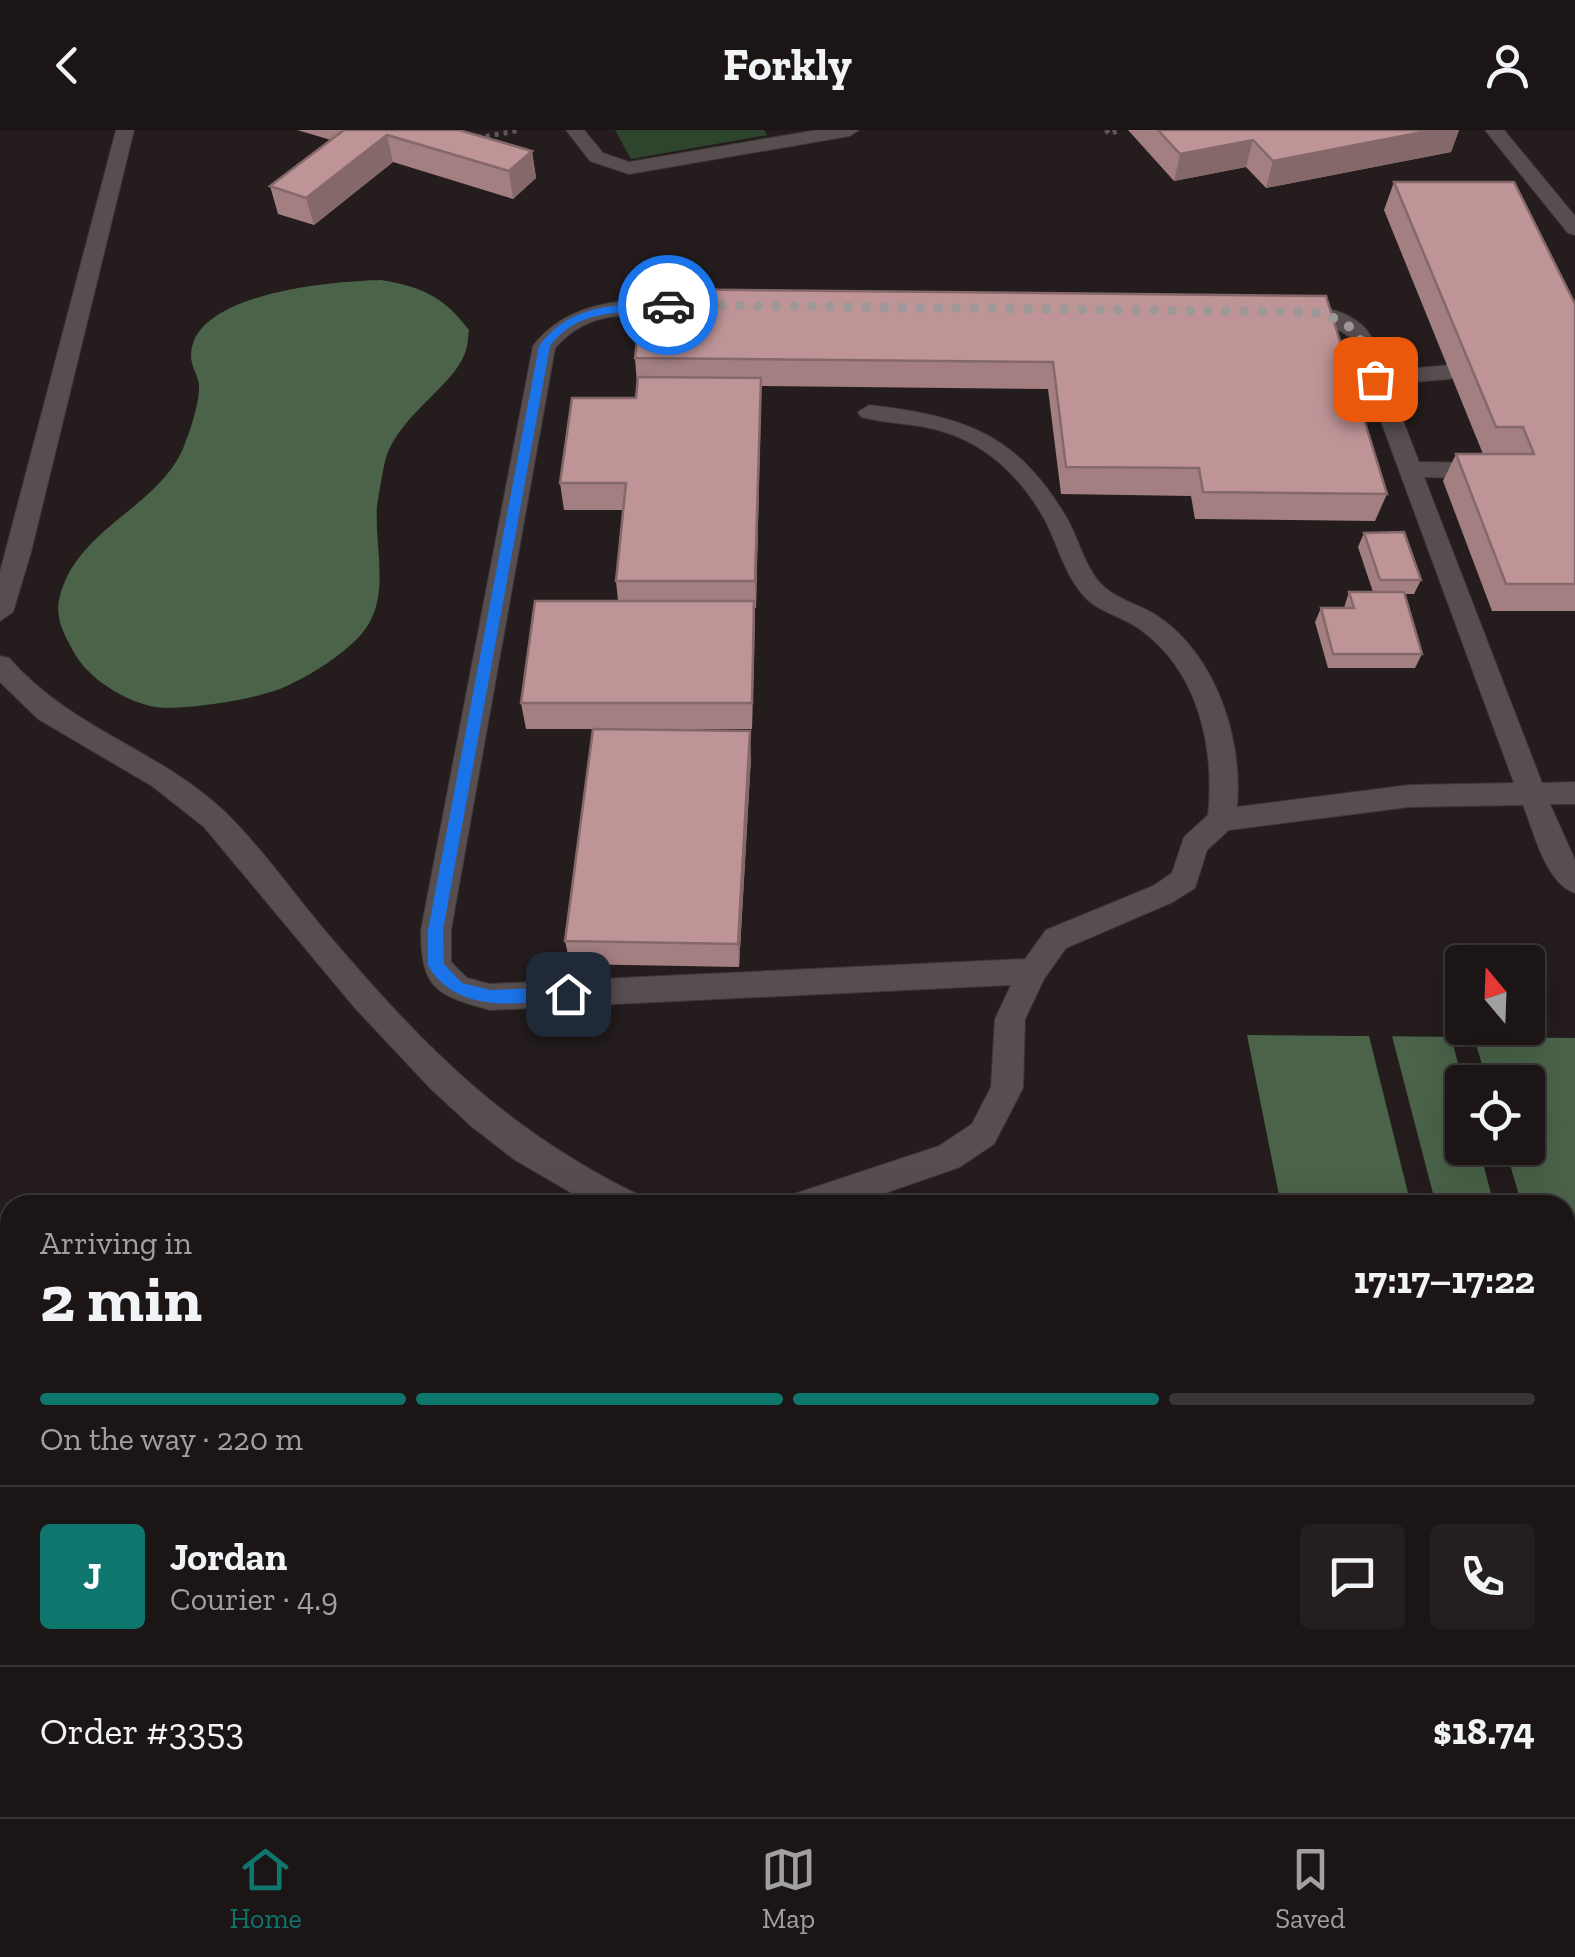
<!DOCTYPE html>
<html lang="en">
<head>
<meta charset="utf-8">
<style>
  :root { --surface:#1b1516; --page:#241e1f; --text:#f1f3f6; --muted:#a09fa1; --line:#393435; --accent:#0f766e }
  body { margin:0; font-family:"Zilla Slab",serif; background:var(--page); color:var(--text); height:100vh; display:flex; flex-direction:column; font-size:38px; white-space:nowrap }
  * { box-sizing:border-box; margin:0 }
  p { font-size:32px; color:var(--muted) }
  .icon { flex:none; width:55px; height:55px; fill:none; stroke:currentColor; stroke-width:2; stroke-linecap:round; stroke-linejoin:round }
  .map { position:relative; flex:1; overflow:hidden }
  .panel { position:absolute; left:0px; top:1065px; width:1575px; height:622px; display:flex; flex-direction:column; background:var(--surface); border-radius:30px 30px 0 0; box-shadow:0 10px 40px #0002,0 0 0 2px var(--line) }
  .panel>* { flex:none }
  .needle { width:65px; rotate:341deg }
  .buttons { position:absolute; left:1445px; top:815px; display:grid; gap:20px }
  .buttons a { display:grid; place-items:center; width:100px; height:100px; border-radius:10px; background:var(--surface); box-shadow:0 10px 40px #0002,0 0 0 2px var(--line); font-size:50px }
  .pin { position:absolute; display:grid; place-items:center; width:85px; height:85px; color:#fff; margin:-42px; border-radius:20px; box-shadow:0 5px 15px #0006 }
  .courier { position:absolute; display:grid; place-items:center; width:100px; height:100px; margin:-50px; border:8px solid #1a73e8; border-radius:50%; background:#fff; color:#222; box-shadow:0 2px 12px #0007 }
  .headline em { font-style:normal; font-weight:800 }
  .headline div { display:flex; flex-direction:column-reverse }
  .headline { display:flex; align-items:center; justify-content:space-between; height:170px; padding:0 40px }
  h1 { font-size:65px; font-weight:800; line-height:75px }
  .bar { display:grid; grid-template-columns:repeat(4,1fr); gap:15px 10px; align-content:center; height:120px; padding:0 40px }
  .bar i { height:12px; border-radius:8px; background:var(--line) }
  .bar .active { background:var(--accent) }
  .bar p { grid-column:span 4 }
  .line { display:flex; align-items:center; gap:25px; padding:0 40px; border-top:2px solid var(--line) }
  .line div { flex:1 }
  .round { display:grid; place-items:center; flex:none; width:105px; height:105px; border-radius:10px; background:var(--page) }
  header { display:flex; justify-content:space-between; align-items:center; height:130px; padding:0 40px; background:var(--surface); font-size:45px; font-weight:800 }
  .dock { display:flex; justify-content:space-around; align-items:center; height:140px; border-top:2px solid var(--line); background:var(--surface); font-size:28px; color:var(--muted) }
  .dock a { display:grid; justify-items:center; gap:5px }
  .dock .active { color:var(--accent) }
  .map>svg:first-child { display:block }
  .green { fill:#2e452d }
  .water { fill:#4a6349; fill-rule:evenodd }
  .pier { fill:#241c1d }
  .lines { fill:none; stroke-linecap:round; stroke-linejoin:round }
  .minor-casing { stroke:#3c3636; stroke-width:2 }
  .path { stroke:#5f5758; stroke-width:5; stroke-dasharray:4 5; stroke-linecap:butt }
  .minor { fill:#574e4f; fill-rule:evenodd }
  .wall { fill:#a37f82 }
  .shaded-wall { fill:#85686a }
  .building { fill:#be9497; stroke:#85686a; stroke-width:2.5 }
  .route { fill:#1a73e8 }
  .done { stroke:#9f9899; stroke-width:10; stroke-dasharray:0 18 }
</style>
</head>
<body>
<header><svg class="icon" aria-label="back" viewBox="0 0 24 24"><path d="M15 5l-7 7 7 7"/></svg>Forkly<svg class="icon" aria-label="person" viewBox="0 0 24 24"><circle cx="12" cy="8" r="4"/><path d="M4 21q1-7 8-7t8 7"/></svg></header>
<div class="map">
<svg width="1575" height="1687" viewBox="0 0 1575 1687">
  <rect width="100%" height="100%" fill="#241c1d"/>
  <!-- green -->
  <polygon class="green" points="615,0 764,0 767,5 631,29"/>
  <!-- water -->
  <g class="water">
    <path d="M381 150C422 157 443 166 469 200 468 207 468 216 465 223 453 257 398 285 385 331 382 345 379 362 377 376 374 420 393 471 359 507 340 526 316 542 291 554 262 569 198 578 165 578 134 577 92 552 76 526 66 508 55 491 59 470 74 400 154 380 182 321 189 304 200 273 199 255 198 245 191 236 191 226 191 162 336 151 381 150Z"/>
    <path d="M1247 905 1575 908V1687H997V1678H1565V1075H1281ZM1462 952H1528V1018H1462Z"/>
    <polygon points="0,1450 10,1451 10,1678 310,1678 311,1687 0,1687"/>
  </g>
  <!-- pier -->
  <g class="pier">
    <polygon points="1369,906 1392,906 1436,1075 1411,1075"/>
    <polygon points="1451,907 1474,907 1487,952 1463,952"/>
    <polygon points="1479,1018 1505,1018 1522,1075 1494,1075"/>
  </g>
  <g class="lines">
    <defs>
      <g id="minor">
        <polygon points="116,0 134,0 31,422 13,482 0,491 0,442"/>
        <polygon points="566,0 584,0 603,23 629,32 817,0 859,0 850,6 629,44 590,31"/>
        <polygon points="1485,0 1504,0 1575,86 1575,105 1568,103"/>
        <path d="M682 169 689 171 693 175 689 179C637 192 598 171 555 218L451 800V832L467 848 490 854 1025 829 1046 800 1153 756 1172 743 1184 707 1208 685C1215 619 1199 542 1141 500 1123 486 1098 483 1083 465 1064 443 1058 415 1045 390 1019 344 982 309 929 298 907 293 883 293 861 287L858 282 869 275C962 286 1015 302 1065 385 1078 406 1083 433 1100 453 1116 470 1140 474 1159 487 1217 527 1243 610 1237 677L1409 655 1514 653 1350 207 1323 191 1286 185 1282 181 1286 177C1311 171 1353 180 1369 203 1376 213 1379 229 1384 241L1450 235 1461 242 1450 249 1389 254 1419 332 1490 333 1502 341 1490 349 1424 347 1542 653 1575 652V674H1550L1575 730V763C1545 753 1534 701 1523 675L1409 677 1229 700 1207 720 1195 758 1173 772 1066 818 1044 849 1025 889 1023 958 994 1014 960 1037 851 1075H789L794 1064 939 1016 972 994 991 957 995 889 1011 855 490 880C436 865 421 859 421 800L533 216C569 169 628 169 682 169Z"/>
        <path d="M0 526 9 528C71 599 158 619 224 681 262 718 293 763 327 803 421 914 504 999 637 1064L642 1075H592L515 1030 471 996 431 959 355 878 204 697 152 656 38 589 0 552Z"/>
      </g>
    </defs>
    <!-- minor casing -->
    <use href="#minor" class="minor-casing"/>
    <!-- path -->
    <g class="path">
      <polyline points="1106,0 1109,4 1121,0"/>
      <polyline points="477,8 521,0"/>
    </g>
    <!-- minor -->
    <use href="#minor" class="minor"/>
  </g>
  <!-- wall -->
  <g class="wall">
    <polygon points="297,0 459,0 532,21 536,48 513,69 393,32 314,95 278,84 270,56 331,10"/>
    <polygon points="1128,0 1459,0 1451,22 1266,58 1246,37 1174,51"/>
    <polygon points="1394,52 1575,174 1575,481 1492,481 1443,351 1456,324 1483,324 1384,80"/>
    <polygon points="1326,166 1387,364 1375,391 1195,389 1191,366 1061,364 1048,259 761,256 756,478 754,478 752,599 602,599 751,627 739,837 570,834 565,811 593,599 526,599 521,573 618,471 616,451 623,380 564,380 560,353 636,268 637,254 635,228"/>
    <polygon points="1364,403 1421,450 1414,464 1404,464 1422,524 1415,538 1328,538 1315,492 1321,478 1344,478 1349,462 1373,462 1358,417"/>
  </g>
  <!-- shaded-wall -->
  <g class="shaded-wall">
    <polygon points="1433,0 1459,0 1451,22 1266,58 1273,31"/>
    <polygon points="387,5 393,32 314,95 306,68"/>
    <polygon points="1253,10 1246,37 1174,51 1180,24"/>
    <polygon points="532,21 536,48 513,69 509,41"/>
    <polygon points="761,248 761,275 756,478 755,451"/>
    <polygon points="754,471 755,497 752,599 752,573"/>
    <polygon points="750,601 751,627 739,837 738,814"/>
  </g>
  <!-- building -->
  <g class="building">
    <polygon points="344,0 459,0 532,21 509,41 387,5 306,68 270,56"/>
    <polygon points="1158,0 1433,0 1273,31 1253,10 1180,24"/>
    <polygon points="1394,52 1514,52 1575,174 1575,454 1506,454 1456,324 1534,324 1523,297 1496,297"/>
    <polygon points="643,159 1326,166 1387,364 1203,362 1199,338 1066,337 1053,232 635,228"/>
    <polygon points="638,247 761,248 755,451 616,451 626,353 560,353 572,268 636,268"/>
    <polygon points="1404,402 1421,450 1380,450 1364,403"/>
    <polygon points="1349,462 1404,462 1422,524 1333,524 1321,478 1354,478"/>
    <polygon points="535,471 754,471 752,573 521,573"/>
    <polygon points="593,599 750,601 738,814 565,811"/>
  </g>
  <!-- route -->
  <path class="route" d="M668 172 672 178C626 185 581 175 550 216L443 800 444 834 462 853 490 860 568 857 576 864 568 870C518 873 458 885 428 836V800L539 216C570 173 618 175 668 172Z"/>
  <g class="lines">
    <!-- done -->
    <path class="done" d="M668 175 1312 182C1359 192 1361 207 1375 249"/>
  </g>
</svg>
<div class="buttons">
<a><svg class="needle" viewBox="-14 -14 28 28"><path d="M0-13l5 13h-10z" fill="#e53935"/><path d="M0 13l5-13h-10z" fill="#a09fa1"/></svg></a>
<a><svg class="icon" aria-label="locate" viewBox="0 0 24 24"><circle cx="12" cy="12" r="6"/><path d="M12 2v4M12 18v4M2 12h4M18 12h4"/></svg></a>
</div>
<div class="pin" style="left:1375px;top:249px;background:#ea580c"><svg class="icon" aria-label="bag" viewBox="0 0 24 24"><path d="M5 8h14l-1 12H6zM9 8a3 3 0 0 1 6 0"/></svg></div>
<div class="pin" style="left:568px;top:864px;background:#1f2937"><svg class="icon" aria-label="home" viewBox="0 0 24 24"><path d="M3 11l9-7 9 7M6 9v11h12V9"/></svg></div>
<div class="courier" style="left:668px;top:175px"><svg class="icon" aria-label="car" viewBox="0 0 24 24"><path d="M5 17H2v-5l4-1 3-4h7l3 4 3 1v5h-3M9 17h6M6 11h13"/><circle cx="7" cy="17" r="2"/><circle cx="17" cy="17" r="2"/></svg></div>
<section class="panel">
<div class="headline"><div><h1>2 min</h1><p>Arriving in</p></div><em>17:17–17:22</em></div>
<div class="bar"><i class="active"></i><i class="active"></i><i class="active"></i><i></i><p>On the way · 220 m</p></div>
<div class="line" style="height:180px"><b class="round" style="background:var(--accent);color:#fff">J</b><div><b>Jordan</b><p>Courier · 4.9</p></div><a class="round"><svg class="icon" aria-label="chat" viewBox="0 0 24 24"><path d="M4 5h16v11H9l-5 4z"/></svg></a><a class="round"><svg class="icon" aria-label="phone" viewBox="0 0 24 24"><path d="M5 4h4l2 5-3 2q2 4 5 5l2-3 5 2v4C11 20 4 13 5 4z"/></svg></a></div>
<div class="line" style="height:130px"><div>Order #3353</div><b>$18.74</b></div>
</section>
</div>
<nav class="dock">
<a class="active"><svg class="icon" aria-label="home" viewBox="0 0 24 24"><path d="M3 11l9-7 9 7M6 9v11h12V9"/></svg>Home</a>
<a><svg class="icon" aria-label="map" viewBox="0 0 24 24"><path d="M3 6l6-2 6 2 6-2v14l-6 2-6-2-6 2zM9 4v14M15 6v14"/></svg>Map</a>
<a><svg class="icon" aria-label="saved" viewBox="0 0 24 24"><path d="M7 4h10v16l-5-4-5 4z"/></svg>Saved</a>
</nav>
</body>
</html>
